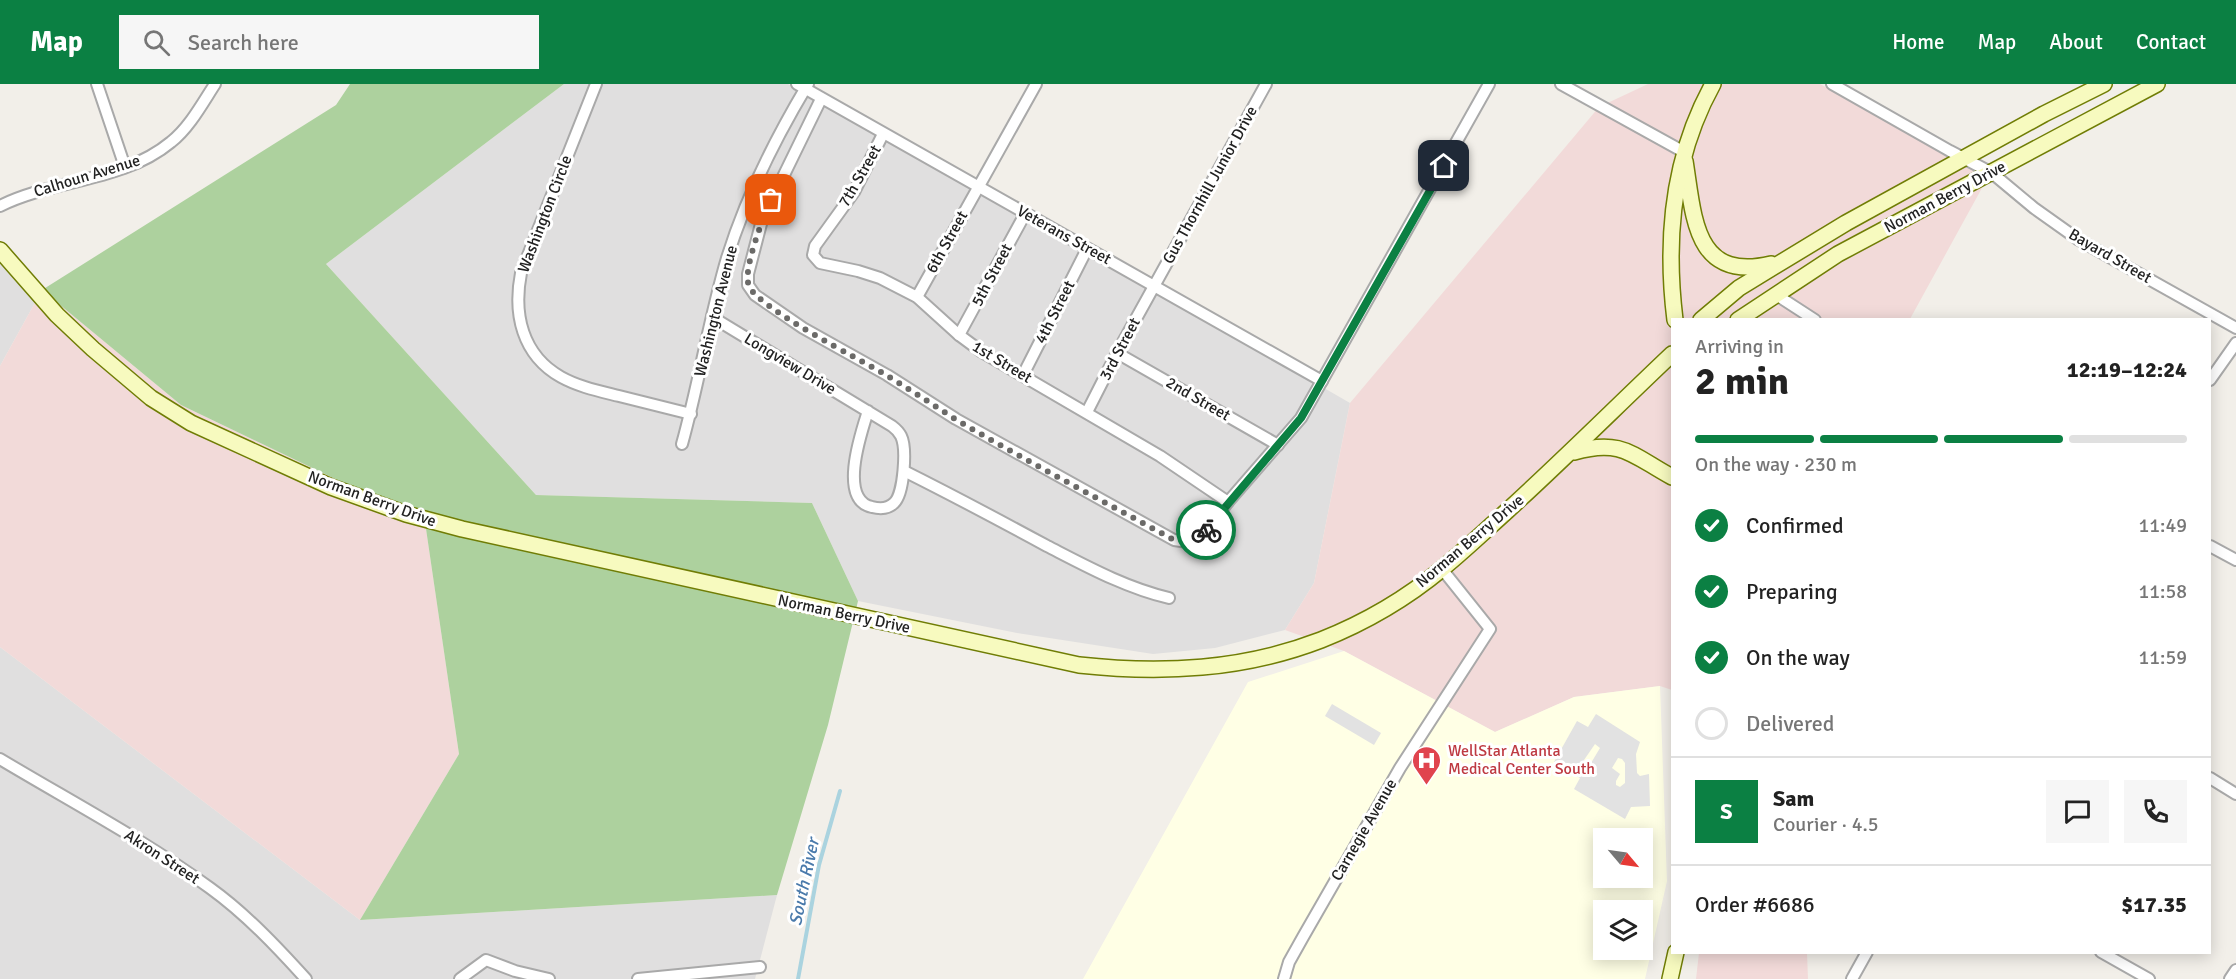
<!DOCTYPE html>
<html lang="en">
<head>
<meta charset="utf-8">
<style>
  :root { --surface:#fff; --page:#f6f6f6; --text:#222; --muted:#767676; --line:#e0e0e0; --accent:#0b8043 }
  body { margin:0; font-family:Signika,sans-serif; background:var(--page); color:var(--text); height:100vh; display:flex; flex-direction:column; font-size:22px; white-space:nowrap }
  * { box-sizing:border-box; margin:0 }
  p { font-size:20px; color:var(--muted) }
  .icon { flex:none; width:33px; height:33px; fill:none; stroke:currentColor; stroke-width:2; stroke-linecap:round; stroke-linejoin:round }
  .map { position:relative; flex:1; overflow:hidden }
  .side { position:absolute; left:1671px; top:234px; width:540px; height:636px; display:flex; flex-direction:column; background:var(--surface); border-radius:0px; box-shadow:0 3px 15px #0003 }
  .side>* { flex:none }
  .needle { width:39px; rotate:119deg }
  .buttons { position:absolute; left:1593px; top:744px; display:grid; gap:12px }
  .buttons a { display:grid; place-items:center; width:60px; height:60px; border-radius:0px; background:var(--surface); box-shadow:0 3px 15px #0003; font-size:30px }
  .pin { position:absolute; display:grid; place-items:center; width:51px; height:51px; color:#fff; margin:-26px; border-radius:12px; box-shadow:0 3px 9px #0006 }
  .courier { position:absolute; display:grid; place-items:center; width:60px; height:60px; margin:-30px; border:4px solid #0b8043; border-radius:50%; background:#fff; color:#222; box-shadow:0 2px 8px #0007 }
  .head em { font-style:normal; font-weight:700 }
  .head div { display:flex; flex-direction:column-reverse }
  .head { display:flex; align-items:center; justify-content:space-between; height:102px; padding:0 24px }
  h1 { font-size:39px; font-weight:700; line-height:45px }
  .bar { display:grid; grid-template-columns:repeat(4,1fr); gap:9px 6px; align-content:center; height:72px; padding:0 24px }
  .bar i { height:8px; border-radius:4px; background:var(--line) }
  .bar .current { background:var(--accent) }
  .bar p { grid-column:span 4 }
  .line { display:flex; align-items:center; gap:15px; padding:0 24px; border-top:2px solid var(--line) }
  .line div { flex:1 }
  .round { display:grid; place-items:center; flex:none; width:63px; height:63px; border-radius:0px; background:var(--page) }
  ol { padding:0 24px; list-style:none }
  li { display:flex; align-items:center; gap:18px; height:66px }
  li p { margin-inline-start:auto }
  li .icon { padding:6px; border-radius:50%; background:var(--accent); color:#fff; stroke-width:4 }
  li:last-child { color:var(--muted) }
  li i { width:33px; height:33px; border:3px solid var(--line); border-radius:50% }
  header { display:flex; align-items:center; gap:36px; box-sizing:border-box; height:84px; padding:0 30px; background:var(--accent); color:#fff }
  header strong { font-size:28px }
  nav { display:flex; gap:33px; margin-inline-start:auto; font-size:21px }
  .search { width:420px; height:54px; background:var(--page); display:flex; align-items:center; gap:15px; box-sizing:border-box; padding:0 21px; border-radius:0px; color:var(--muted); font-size:22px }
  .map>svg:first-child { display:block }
  .residential { fill:#e0dfdf }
  .commercial { fill:#f2dad9 }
  .education { fill:#ffffe5; fill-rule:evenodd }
  .forest { fill:#add19e }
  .parking { fill:#e2e2e2; fill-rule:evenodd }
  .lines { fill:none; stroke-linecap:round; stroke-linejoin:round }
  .stream { stroke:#aad3df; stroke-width:4 }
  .minor-casing { stroke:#a9a9a9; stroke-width:14 }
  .secondary-casing { stroke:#707d05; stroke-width:18 }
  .minor { stroke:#fff; stroke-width:10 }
  .secondary { stroke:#f7fabf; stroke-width:15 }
  .done { stroke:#6b6a68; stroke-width:6; stroke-dasharray:0 10.8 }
  .route { stroke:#0b8043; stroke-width:8 }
  .labels { text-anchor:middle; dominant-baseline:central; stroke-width:6; stroke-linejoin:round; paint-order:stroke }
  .street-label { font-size:16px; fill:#222; stroke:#fff }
  .health-label { font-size:16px; fill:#be3a42; stroke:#fff; text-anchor:start }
  .water-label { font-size:18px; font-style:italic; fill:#4a7aab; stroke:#fff }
</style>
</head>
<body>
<header>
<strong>Map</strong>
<div class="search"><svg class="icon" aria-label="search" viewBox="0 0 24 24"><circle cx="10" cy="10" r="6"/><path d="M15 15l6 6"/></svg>Search here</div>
<nav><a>Home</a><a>Map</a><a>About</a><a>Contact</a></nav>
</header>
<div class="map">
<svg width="2236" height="895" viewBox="0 0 2236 895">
  <rect width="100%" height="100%" fill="#f2efe9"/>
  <!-- residential -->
  <g class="residential">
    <polygon points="564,0 788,0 998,116 1350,319 1314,499 1285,546 1215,564 1153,570 1017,549 858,517 812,419 536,411 326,180"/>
    <polygon points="0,166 42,206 0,282"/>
    <polygon points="0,563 360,836 777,811 755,895 0,895"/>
  </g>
  <!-- commercial -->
  <g class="commercial">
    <polygon points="1648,0 1820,0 1988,93 1910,235 1672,236 1672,606 1660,602 1574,613 1495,648 1344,567 1285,546 1314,499 1350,319 1599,23"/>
    <polygon points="42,206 181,321 425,438 459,670 360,836 0,563 0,282"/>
    <polygon points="1699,869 1807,869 1808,895 1696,895"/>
  </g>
  <!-- education -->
  <path class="education" d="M1344 567 1495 648 1574 613 1660 602 1667 797 1645 895H1083L1248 598ZM1604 754H1642V794H1604ZM1604 826H1642V866H1604Z"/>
  <!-- forest -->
  <polygon class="forest" points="350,0 564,0 326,180 536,411 812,419 858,517 828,641 777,811 360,836 459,670 425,438 181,321 42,206 336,21"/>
  <!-- parking -->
  <g class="parking">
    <polygon points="1332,620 1381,649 1374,661 1325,632"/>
    <path d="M1596 630 1640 658 1636 670 1637 689 1640 692 1649 690 1650 722 1631 723 1625 735 1574 705 1580 694 1554 678 1577 637 1588 643ZM1595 660 1600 664 1591 679 1586 682 1584 676ZM1618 674 1622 675 1625 679V699L1620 703 1616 701V697L1620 690 1612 684Z"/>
  </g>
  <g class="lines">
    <!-- stream -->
    <polyline class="stream" points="798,895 819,781 840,707"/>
    <defs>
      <g id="minor">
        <polyline points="97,0 125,83"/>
        <path d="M596 0 521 189C513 230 522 271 561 293 579 303 599 307 619 312 643 318 667 324 691 330"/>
        <polyline points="797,0 1322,297"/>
        <polyline points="1561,0 1684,68"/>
        <polyline points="1832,0 1950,67 1992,89 2034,124 2079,156 2236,244"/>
        <polyline points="821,15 762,136 748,190 748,201 755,211 803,244 887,291 956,335 1174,456 1188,458 1200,453 1228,418 1301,334 1489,0"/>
        <polyline points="883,50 854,108 815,162 813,171 820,179 858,187 880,194 917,213 959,251 982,268 1160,372 1228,418"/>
        <path d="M0 122C54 95 123 98 171 58 189 44 202 20 215 0"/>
        <polyline points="1775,210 1815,236"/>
        <polyline points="917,213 1036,0"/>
        <path d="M712 233 892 342C896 345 899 348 901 352 907 364 904 410 894 419 888 425 880 425 872 423 838 416 861 349 868 327"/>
        <polyline points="959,251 1025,130"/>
        <polyline points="1117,269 1278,361"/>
        <polyline points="1023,291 1087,165"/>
        <polyline points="2210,296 2236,259"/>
        <polyline points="1087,328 1117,269 1266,0"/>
        <path d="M682 360C699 299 709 235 727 174 746 113 775 55 808 0"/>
        <path d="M904 387C952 411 999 436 1047 462 1086 482 1126 504 1169 514"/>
        <polyline points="2210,462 2236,476"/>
        <path d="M0 675C70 717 144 756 210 804 246 830 277 863 306 895"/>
        <polyline points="2210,694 2236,710"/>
        <polyline points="2101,868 2149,895"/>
        <polyline points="460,895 486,876 515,887 549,895"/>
        <polyline points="638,895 760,883"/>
        <polyline points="1284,895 1289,878 1303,853 1400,684 1490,545 1442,485"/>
        <polyline points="1852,895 1867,868"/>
        <polyline points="2230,895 2236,886"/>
      </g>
      <g id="secondary">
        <path d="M1685 77C1694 133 1694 198 1771 180"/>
        <path d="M0 166 57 231 93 265 151 314 191 339 331 403 406 430 462 445 1079 581C1162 590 1243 586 1321 556 1364 539 1407 514 1443 484 1465 466 1486 446 1507 427 1563 376 1617 322 1672 270"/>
        <path d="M1675 236C1665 155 1673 72 1713 0"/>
        <polyline points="1701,236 1739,204 1846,139 2044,30 2104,0"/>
        <polyline points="1738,236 1838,170 2157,0"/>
        <path d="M1574 368C1622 354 1633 372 1672 393"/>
        <polyline points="1670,895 1676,868"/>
      </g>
    </defs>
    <!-- minor casing -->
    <use href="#minor" class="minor-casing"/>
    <!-- secondary casing -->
    <use href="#secondary" class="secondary-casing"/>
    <!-- minor -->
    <use href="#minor" class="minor"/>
    <!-- secondary -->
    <use href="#secondary" class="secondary"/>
  </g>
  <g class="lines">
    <!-- done -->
    <path class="done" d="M771 116C764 132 742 186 749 202 759 225 860 275 886 291 909 305 932 320 955 335 1026 377 1101 416 1174 456 1188 458 1196 458 1206 446"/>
    <!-- route -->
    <polyline class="route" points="1206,446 1301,334 1444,82"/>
  </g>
  <!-- icons -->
  <defs>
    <symbol id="hospital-pin" viewBox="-11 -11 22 30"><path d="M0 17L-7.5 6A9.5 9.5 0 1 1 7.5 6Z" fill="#e0444e" stroke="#fff"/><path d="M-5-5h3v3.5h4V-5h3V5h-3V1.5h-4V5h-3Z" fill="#fff"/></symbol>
  </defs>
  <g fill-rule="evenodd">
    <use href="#hospital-pin" x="1410" y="660" width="33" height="45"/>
  </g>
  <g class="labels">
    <!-- street labels -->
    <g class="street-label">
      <text transform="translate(87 92) rotate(-17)">Calhoun Avenue</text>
      <text transform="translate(860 92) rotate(-60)">7th Street</text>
      <text transform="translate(1210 101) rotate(-61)">Gus Thornhill Junior Drive</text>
      <text transform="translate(1945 113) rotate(-28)">Norman Berry Drive</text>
      <text transform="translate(545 130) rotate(-69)">Washington Circle</text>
      <text transform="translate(1064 151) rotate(29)">Veterans Street</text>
      <text transform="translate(947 158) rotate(-61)">6th Street</text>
      <text transform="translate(2110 172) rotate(30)">Bayard Street</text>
      <text transform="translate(992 191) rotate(-62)">5th Street</text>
      <text transform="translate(716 227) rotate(-76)">Washington Avenue</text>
      <text transform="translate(1055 228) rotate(-63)">4th Street</text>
      <text transform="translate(1120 265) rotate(-62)">3rd Street</text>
      <text transform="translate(1002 278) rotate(31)">1st Street</text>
      <text transform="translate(790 280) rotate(31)">Longview Drive</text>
      <text transform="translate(1198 315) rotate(30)">2nd Street</text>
      <text transform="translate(372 415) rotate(20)">Norman Berry Drive</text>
      <text transform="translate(1470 457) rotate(-40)">Norman Berry Drive</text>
      <text transform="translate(844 530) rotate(12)">Norman Berry Drive</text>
      <text transform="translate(1364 746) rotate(-60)">Carnegie Avenue</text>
      <text transform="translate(162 773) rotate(33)">Akron Street</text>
    </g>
    <!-- health labels -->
    <g class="health-label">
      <text x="1448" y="667">WellStar Atlanta<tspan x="1448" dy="18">Medical Center South</tspan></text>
    </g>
    <!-- water labels -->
    <g class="water-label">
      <text transform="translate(804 798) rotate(-78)">South River</text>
    </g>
  </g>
</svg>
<div class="buttons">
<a><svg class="needle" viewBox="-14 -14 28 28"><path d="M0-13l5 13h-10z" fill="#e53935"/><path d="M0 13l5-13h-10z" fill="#767676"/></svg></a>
<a><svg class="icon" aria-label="layers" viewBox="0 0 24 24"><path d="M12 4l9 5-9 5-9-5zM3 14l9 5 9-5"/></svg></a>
</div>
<div class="pin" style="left:771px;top:116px;background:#ea580c"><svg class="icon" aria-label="bag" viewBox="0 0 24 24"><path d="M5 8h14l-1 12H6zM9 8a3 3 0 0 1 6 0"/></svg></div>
<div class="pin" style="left:1444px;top:82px;background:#1f2937"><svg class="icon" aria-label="home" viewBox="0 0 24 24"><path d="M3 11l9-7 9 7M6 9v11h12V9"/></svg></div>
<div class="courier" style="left:1206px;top:446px"><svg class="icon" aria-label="bike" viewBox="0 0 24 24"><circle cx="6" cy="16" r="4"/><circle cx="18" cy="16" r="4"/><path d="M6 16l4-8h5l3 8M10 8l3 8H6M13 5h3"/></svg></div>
<section class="side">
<div class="head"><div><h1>2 min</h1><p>Arriving in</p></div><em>12:19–12:24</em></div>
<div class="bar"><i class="current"></i><i class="current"></i><i class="current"></i><i></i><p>On the way · 230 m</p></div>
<ol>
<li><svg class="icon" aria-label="check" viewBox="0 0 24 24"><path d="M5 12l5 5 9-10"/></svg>Confirmed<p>11:49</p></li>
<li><svg class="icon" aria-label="check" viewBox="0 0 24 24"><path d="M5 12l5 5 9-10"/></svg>Preparing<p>11:58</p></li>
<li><svg class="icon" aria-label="check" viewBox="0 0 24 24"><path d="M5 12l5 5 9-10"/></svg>On the way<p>11:59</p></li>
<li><i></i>Delivered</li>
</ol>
<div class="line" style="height:108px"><b class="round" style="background:var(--accent);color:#fff">S</b><div><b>Sam</b><p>Courier · 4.5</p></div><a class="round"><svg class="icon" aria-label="chat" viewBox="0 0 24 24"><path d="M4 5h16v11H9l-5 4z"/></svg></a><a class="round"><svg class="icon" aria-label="phone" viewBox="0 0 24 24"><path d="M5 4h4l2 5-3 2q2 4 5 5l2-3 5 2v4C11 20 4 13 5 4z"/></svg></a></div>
<div class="line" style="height:78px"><div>Order #6686</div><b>$17.35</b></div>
</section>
</div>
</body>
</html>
